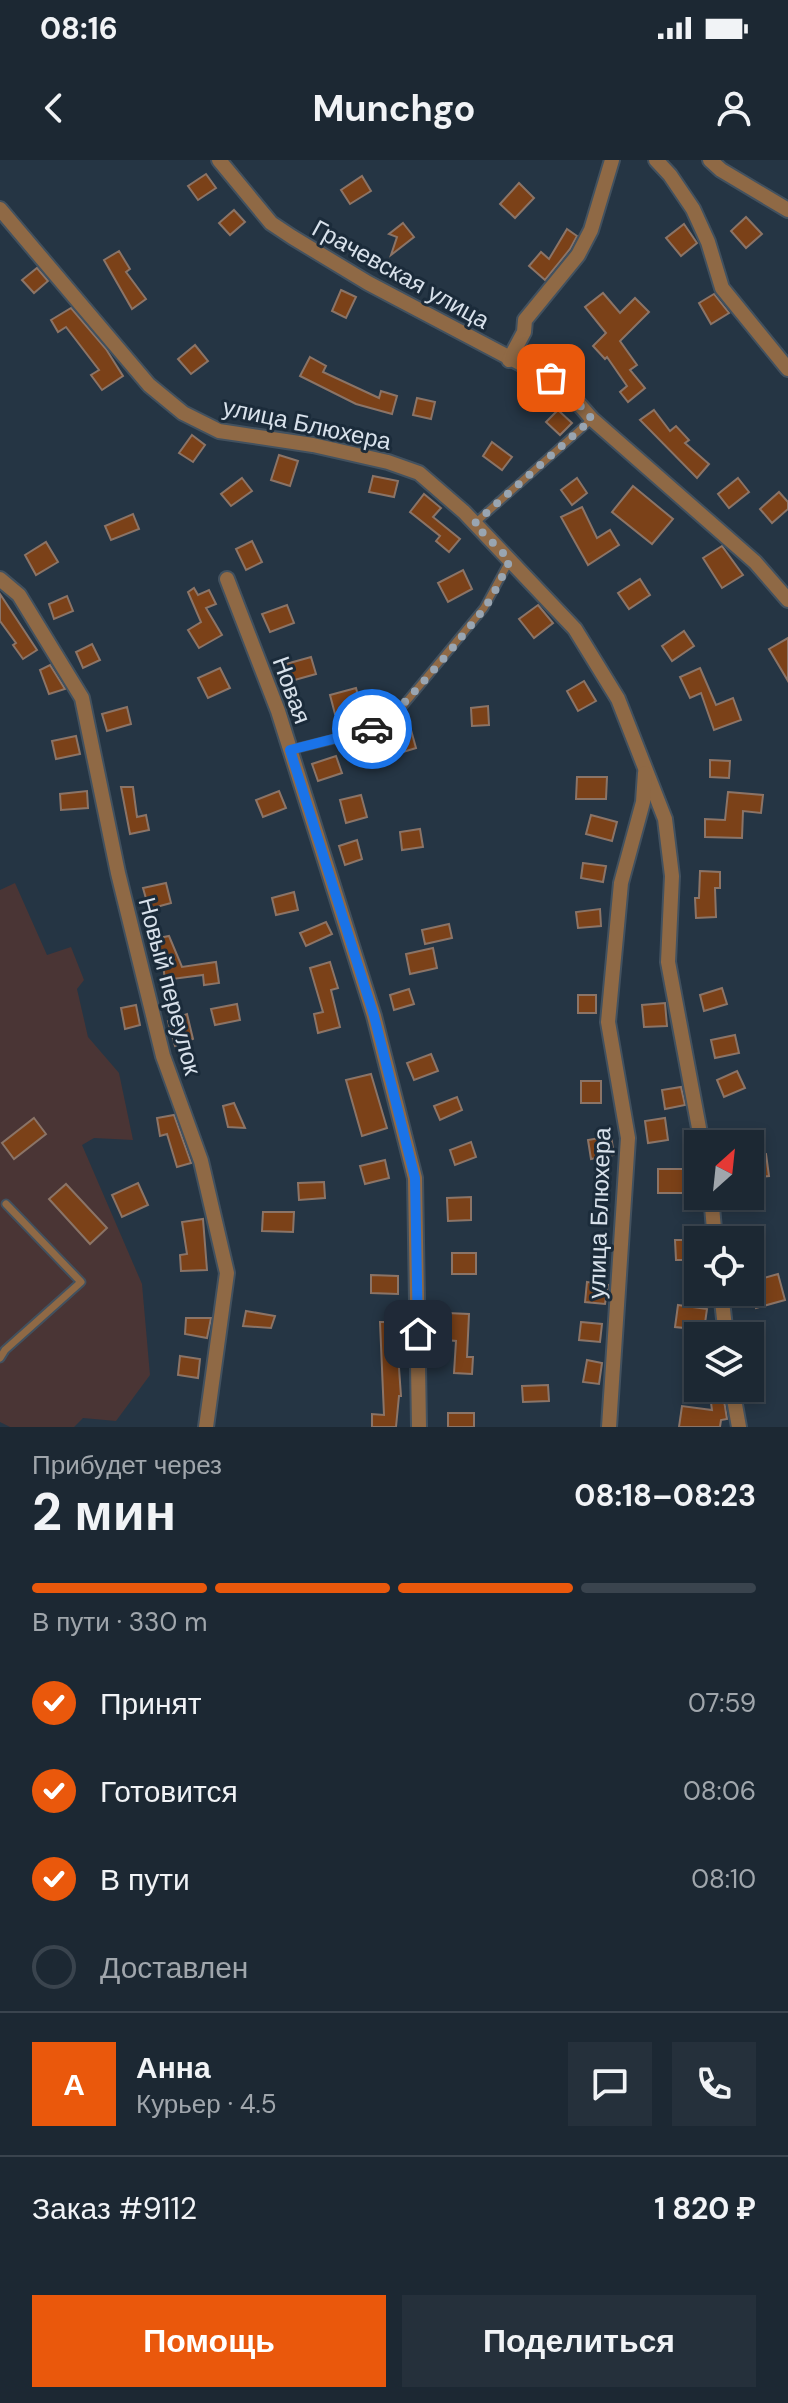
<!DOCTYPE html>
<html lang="ru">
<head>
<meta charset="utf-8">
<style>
  :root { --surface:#1c2833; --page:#25303b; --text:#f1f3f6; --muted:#a0a6ac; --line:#3a444e; --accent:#ea580c }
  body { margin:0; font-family:"DM Sans",sans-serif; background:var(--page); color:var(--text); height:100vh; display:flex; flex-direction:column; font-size:30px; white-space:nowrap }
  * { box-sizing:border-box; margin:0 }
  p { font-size:26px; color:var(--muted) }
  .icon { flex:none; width:44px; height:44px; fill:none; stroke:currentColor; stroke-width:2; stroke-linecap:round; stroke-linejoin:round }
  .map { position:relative; height:1267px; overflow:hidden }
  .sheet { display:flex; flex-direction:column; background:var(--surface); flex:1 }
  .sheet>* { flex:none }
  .needle { width:52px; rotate:27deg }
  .fabs { position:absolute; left:684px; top:970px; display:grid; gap:16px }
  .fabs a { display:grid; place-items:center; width:80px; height:80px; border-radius:0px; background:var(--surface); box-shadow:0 4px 12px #0003,0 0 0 2px var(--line); font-size:40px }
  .pin { position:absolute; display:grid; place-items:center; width:68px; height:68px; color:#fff; margin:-34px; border-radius:16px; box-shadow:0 4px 12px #0006 }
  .courier { position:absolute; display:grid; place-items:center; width:80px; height:80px; margin:-40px; border:6px solid #1a73e8; border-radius:50%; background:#fff; color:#222; box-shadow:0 2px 10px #0007 }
  .headline em { font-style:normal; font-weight:700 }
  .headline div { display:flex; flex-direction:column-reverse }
  .headline { display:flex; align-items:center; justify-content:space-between; height:136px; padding:0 32px }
  h1 { font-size:52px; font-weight:700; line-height:60px }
  .bar { display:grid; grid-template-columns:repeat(4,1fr); gap:12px 8px; align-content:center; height:96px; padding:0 32px }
  .bar i { height:10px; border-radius:6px; background:var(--line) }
  .bar .current { background:var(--accent) }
  .bar p { grid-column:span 4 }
  .line { display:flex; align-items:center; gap:20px; padding:0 32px; border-top:2px solid var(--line) }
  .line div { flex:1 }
  .round { display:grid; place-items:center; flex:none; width:84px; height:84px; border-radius:0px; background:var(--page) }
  ol { padding:0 32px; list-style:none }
  li { display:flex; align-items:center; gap:24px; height:88px }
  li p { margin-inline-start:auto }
  li .icon { padding:8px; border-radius:50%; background:var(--accent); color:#fff; stroke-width:4 }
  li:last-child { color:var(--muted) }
  li i { width:44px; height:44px; border:4px solid var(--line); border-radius:50% }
  .cta { display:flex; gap:16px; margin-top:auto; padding:16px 32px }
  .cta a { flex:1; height:92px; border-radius:0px; background:var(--accent); color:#fff; font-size:32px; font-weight:700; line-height:92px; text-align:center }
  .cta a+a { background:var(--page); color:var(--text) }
  .status { display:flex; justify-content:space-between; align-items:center; height:56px; padding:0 40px; background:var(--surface); direction:ltr }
  .status svg { height:22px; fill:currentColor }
  header { display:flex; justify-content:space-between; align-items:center; height:104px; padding:0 32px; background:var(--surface); font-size:36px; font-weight:700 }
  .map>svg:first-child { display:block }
  .education { fill:#4a3535 }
  .building { fill:#7b4118; stroke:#8b7467; stroke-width:2 }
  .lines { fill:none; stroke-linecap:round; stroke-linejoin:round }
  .lane-casing { stroke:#42515f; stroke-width:11 }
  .street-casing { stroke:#42515f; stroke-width:18 }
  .lane { stroke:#8f6945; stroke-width:7 }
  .street { stroke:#8f6945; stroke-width:14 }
  .done { stroke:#99a5b1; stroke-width:8; stroke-dasharray:0 14.4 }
  .route { stroke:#1a73e8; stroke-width:10 }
  .labels { text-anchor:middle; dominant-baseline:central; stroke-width:6; stroke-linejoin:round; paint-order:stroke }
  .street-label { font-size:24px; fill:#d8e1eb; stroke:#1b2b3a }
</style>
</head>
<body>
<div class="status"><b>08:16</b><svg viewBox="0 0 49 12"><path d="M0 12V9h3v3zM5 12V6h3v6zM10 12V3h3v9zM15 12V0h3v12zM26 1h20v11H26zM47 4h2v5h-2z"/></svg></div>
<header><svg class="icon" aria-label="back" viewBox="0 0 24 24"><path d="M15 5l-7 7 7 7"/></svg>Munchgo<svg class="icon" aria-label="person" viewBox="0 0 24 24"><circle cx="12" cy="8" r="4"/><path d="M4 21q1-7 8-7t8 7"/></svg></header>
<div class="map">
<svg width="788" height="1267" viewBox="0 0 788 1267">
  <rect width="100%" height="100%" fill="#253544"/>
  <!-- education -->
  <polygon class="education" points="15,723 47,795 71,787 84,820 77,829 88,877 119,913 133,980 94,978 82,985 142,1124 150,1215 116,1261 83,1258 74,1267 10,1267 0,1262 0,730"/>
  <!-- building -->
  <g class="building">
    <polygon points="206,14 216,28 198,40 188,26"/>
    <polygon points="362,16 371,31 350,44 341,30"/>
    <polygon points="519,23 534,38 515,58 500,44"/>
    <polygon points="234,50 245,62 230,75 219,63"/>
    <polygon points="746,57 762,74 746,88 731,71"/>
    <polygon points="403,63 414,77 391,95 397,77 389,74"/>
    <polygon points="684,64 697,83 681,96 666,78"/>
    <polygon points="567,69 577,76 570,89 545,120 529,106 541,92 549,99"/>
    <polygon points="119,91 130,109 126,112 146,139 132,149 104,100"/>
    <polygon points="37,108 48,121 34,133 22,120"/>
    <polygon points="341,130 356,137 346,158 332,151"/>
    <polygon points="603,133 620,153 635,138 649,152 620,181 637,205 630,210 645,228 628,242 620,232 627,226 607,197 605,199 593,186 606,173 585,147"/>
    <polygon points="714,134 729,153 711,164 699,143"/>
    <polygon points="71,148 106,189 123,216 102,230 91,215 99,210 66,167 58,172 51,160"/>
    <polygon points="195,185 208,201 191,214 178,199"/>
    <polygon points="310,197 326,206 323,212 379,238 381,231 397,236 392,254 356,244 300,216"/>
    <polygon points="417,238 435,242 431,259 413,255"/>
    <polygon points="558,250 572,263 560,275 546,262"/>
    <polygon points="654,250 670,271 676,266 689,280 685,283 709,304 697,318 640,260"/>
    <polygon points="192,275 205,285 193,302 179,293"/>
    <polygon points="492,282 512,297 502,310 483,296"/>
    <polygon points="279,295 298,301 290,326 271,320"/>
    <polygon points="373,316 398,321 394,337 369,332"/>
    <polygon points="242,318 252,331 231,346 221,334"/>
    <polygon points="577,318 587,333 572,345 561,330"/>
    <polygon points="738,318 749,332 729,348 718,334"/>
    <polygon points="633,326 673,359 652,384 612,352"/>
    <polygon points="779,332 788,342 788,349 772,363 760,349"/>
    <polygon points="424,334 441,348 433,357 460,379 449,392 436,381 440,376 410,352"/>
    <polygon points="582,347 597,378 610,370 619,385 588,405 561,357"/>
    <polygon points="133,354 139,369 111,380 105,366"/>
    <polygon points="252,381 262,402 246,410 236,389"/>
    <polygon points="46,382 58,402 36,415 25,395"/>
    <polygon points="722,386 743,415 722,428 703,398"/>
    <polygon points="463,410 472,429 448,442 438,423"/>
    <polygon points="640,419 650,435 629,449 618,433"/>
    <polygon points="194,428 198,435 209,430 216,444 206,448 222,475 199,488 188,470 201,462 188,432"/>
    <polygon points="0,434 37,490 23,499 13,485 16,483 0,461"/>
    <polygon points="67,436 73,451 54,459 49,444"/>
    <polygon points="287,445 294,463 270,472 262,454"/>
    <polygon points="538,445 553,463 534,478 519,459"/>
    <polygon points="684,471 694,486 672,501 662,486"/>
    <polygon points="788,478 788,521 769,489"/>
    <polygon points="92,484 100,500 83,508 76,492"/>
    <polygon points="311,497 316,514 291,521 286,504"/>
    <polygon points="50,505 65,529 49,534 40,510"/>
    <polygon points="220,508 230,528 208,538 198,518"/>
    <polygon points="700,508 716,545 733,538 741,560 714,570 701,533 690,538 680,517"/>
    <polygon points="584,521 596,541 578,551 567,531"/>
    <polygon points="356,528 361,546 335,554 330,535"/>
    <polygon points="488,546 489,565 472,566 471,548"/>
    <polygon points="127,547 131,564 107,571 102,554"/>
    <polygon points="411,570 416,588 393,595 388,576"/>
    <polygon points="76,576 80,594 56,599 52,581"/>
    <polygon points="336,596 342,613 318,621 312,604"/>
    <polygon points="710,600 730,601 729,618 710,617"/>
    <polygon points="577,617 607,617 606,639 576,639"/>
    <polygon points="121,627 133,627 137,657 146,655 149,670 130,674"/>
    <polygon points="87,631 88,648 61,650 60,634"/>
    <polygon points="279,631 286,648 263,657 256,640"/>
    <polygon points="728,632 763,635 761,653 743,651 742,678 705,677 705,659 725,660"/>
    <polygon points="361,635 367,657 346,663 340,640"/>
    <polygon points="591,655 617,662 612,681 586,674"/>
    <polygon points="420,669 423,687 402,690 400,672"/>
    <polygon points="357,680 362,699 345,705 339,686"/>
    <polygon points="583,703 606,706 603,722 581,718"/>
    <polygon points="700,711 720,712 720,728 715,728 716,757 696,758 695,738 699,738"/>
    <polygon points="166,723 171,743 149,749 143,728"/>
    <polygon points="294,732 298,750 276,755 272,738"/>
    <polygon points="600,749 601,766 578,768 576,752"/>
    <polygon points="326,762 332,774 306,786 300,773"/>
    <polygon points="449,764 452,778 425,784 422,770"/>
    <polygon points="169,776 182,807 216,802 219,823 204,825 203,815 165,820 162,797 156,798 149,780"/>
    <polygon points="433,788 437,808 410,814 406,794"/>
    <polygon points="330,802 338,828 331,830 340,867 318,873 314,854 323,852 310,808"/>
    <polygon points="722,828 727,844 704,851 700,835"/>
    <polygon points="409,829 414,844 394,850 390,835"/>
    <rect x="578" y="835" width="18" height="18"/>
    <polygon points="665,843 667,866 644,867 642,845"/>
    <polygon points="237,844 240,860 215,865 211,849"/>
    <polygon points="136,845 140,865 125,869 121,848"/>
    <polygon points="187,854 193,879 175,886 168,861"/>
    <polygon points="735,875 739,893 715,898 711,880"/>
    <polygon points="431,894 438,911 414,920 407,903"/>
    <polygon points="737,911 745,928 724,937 717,920"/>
    <polygon points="371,914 387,968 362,976 346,920"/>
    <rect x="581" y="921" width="20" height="22"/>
    <polygon points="681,927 685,945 665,949 662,930"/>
    <polygon points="457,937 462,950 440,960 434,946"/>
    <polygon points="234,943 245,968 228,967 223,946"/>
    <polygon points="174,955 191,1003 177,1007 167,974 160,976 157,958"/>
    <polygon points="34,958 46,974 14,999 2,983"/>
    <polygon points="665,958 668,980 648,983 645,961"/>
    <polygon points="611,976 614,995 591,999 588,980"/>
    <polygon points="471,982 476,997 455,1005 450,990"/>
    <polygon points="766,994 769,1016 750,1018 750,996"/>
    <polygon points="385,1000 389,1018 365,1024 360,1006"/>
    <rect x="658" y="1009" width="27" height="24"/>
    <polygon points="324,1022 325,1038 299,1040 298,1023"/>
    <polygon points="138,1023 148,1045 122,1057 112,1035"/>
    <polygon points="66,1024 107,1068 90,1084 49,1039"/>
    <polygon points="471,1037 471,1060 448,1061 447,1038"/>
    <polygon points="263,1052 294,1052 293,1072 262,1071"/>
    <polygon points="203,1059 207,1110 181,1111 180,1095 187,1094 182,1062"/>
    <polygon points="675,1080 698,1080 698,1100 676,1100"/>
    <rect x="452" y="1093" width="24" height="21"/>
    <polygon points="778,1114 785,1140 756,1148 750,1122"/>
    <polygon points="371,1115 398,1116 398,1134 371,1133"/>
    <polygon points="587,1122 608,1125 605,1144 585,1142"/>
    <polygon points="678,1145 707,1149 704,1170 675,1167"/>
    <polygon points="246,1151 275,1156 271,1168 243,1166"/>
    <polygon points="447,1153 469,1154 467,1197 473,1197 472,1214 454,1213 456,1181 446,1180"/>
    <polygon points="186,1158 211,1158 207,1178 185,1174"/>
    <polygon points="380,1162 400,1162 400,1180 397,1180 401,1236 399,1236 396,1267 372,1267 372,1254 384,1255"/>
    <polygon points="581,1162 602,1164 600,1182 579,1180"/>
    <polygon points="180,1196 200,1199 198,1218 178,1215"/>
    <polygon points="587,1200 602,1203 599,1224 583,1222"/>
    <polygon points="548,1225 549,1241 523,1242 522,1226"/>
    <polygon points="709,1228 722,1228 727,1259 721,1260 720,1267 679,1267 682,1246 712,1250"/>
    <rect x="448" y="1253" width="26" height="14"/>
  </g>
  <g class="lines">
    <defs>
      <g id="lane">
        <polyline points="474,364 592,259"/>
        <polyline points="290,590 378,568 402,547 484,448 510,400"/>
        <polyline points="0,1198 5,1190 81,1122 6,1044"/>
      </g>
      <g id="street">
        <polyline points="219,0 271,63 292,77 368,123 563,226 592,259 755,402 788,440"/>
        <polyline points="656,0 670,15 693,49 708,82 722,128 788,209"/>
        <polyline points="710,0 721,10 788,50"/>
        <polyline points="0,49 149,225 183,253 219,271 313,285 388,302 419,313 464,352 575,469 618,539 665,659 672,716 668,802 702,984"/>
        <polyline points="509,200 524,172 525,160 578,95 591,70 612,0"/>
        <polyline points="0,419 19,435 82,538 118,713 163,896 201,1001 227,1113 206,1267"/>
        <polyline points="227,419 278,551 374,856 415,1018 419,1267"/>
        <polyline points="711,1036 715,1080"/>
        <polyline points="721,1132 726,1176"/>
        <polyline points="732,1228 739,1267"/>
        <polyline points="609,1267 628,978 608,862 621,723 643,642 645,613"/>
      </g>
    </defs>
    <!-- lane casing -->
    <use href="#lane" class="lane-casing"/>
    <!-- street casing -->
    <use href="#street" class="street-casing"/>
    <!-- lane -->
    <use href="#lane" class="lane"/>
    <!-- street -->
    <use href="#street" class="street"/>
  </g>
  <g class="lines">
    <!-- done -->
    <path class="done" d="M372 569C392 564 466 472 483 450 494 435 502 417 510 400L474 364 592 259 563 226 551 218"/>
    <!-- route -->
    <polyline class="route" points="372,569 290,590 374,856 415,1018 418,1174"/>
  </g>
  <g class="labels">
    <!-- street labels -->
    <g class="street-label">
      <text transform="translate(401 114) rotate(29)">Грачевская улица</text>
      <text transform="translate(307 264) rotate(12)">улица Блюхера</text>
      <text transform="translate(292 530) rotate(70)">Новая</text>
      <text transform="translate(170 826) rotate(75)">Новый переулок</text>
      <text transform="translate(599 1053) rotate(-88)">улица Блюхера</text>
    </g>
  </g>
</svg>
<div class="fabs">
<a><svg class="needle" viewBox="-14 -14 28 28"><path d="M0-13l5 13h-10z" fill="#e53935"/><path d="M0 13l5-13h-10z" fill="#a0a6ac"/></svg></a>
<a><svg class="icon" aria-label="locate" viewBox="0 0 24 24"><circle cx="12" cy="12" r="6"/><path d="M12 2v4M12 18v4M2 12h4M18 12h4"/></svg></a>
<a><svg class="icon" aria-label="layers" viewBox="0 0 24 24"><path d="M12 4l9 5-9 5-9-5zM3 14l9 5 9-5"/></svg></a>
</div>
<div class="pin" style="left:551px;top:218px;background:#ea580c"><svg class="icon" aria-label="bag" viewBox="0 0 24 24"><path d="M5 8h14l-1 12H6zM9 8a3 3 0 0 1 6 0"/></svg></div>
<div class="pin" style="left:418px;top:1174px;background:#1f2937"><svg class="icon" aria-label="home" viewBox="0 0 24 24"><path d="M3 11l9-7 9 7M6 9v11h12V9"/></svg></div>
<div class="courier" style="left:372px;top:569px"><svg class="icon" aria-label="car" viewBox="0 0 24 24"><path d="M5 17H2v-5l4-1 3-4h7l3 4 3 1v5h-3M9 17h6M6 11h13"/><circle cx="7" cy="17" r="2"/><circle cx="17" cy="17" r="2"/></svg></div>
</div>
<section class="sheet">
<div class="headline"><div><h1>2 мин</h1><p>Прибудет через</p></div><em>08:18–08:23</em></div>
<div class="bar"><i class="current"></i><i class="current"></i><i class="current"></i><i></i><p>В пути · 330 m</p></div>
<ol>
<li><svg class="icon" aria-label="check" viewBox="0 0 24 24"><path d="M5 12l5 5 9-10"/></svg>Принят<p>07:59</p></li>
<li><svg class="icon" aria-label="check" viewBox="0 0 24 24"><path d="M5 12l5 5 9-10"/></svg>Готовится<p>08:06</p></li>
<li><svg class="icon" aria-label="check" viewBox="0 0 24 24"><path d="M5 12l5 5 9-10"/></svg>В пути<p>08:10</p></li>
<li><i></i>Доставлен</li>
</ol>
<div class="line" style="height:144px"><b class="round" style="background:var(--accent);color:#fff">А</b><div><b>Анна</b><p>Курьер · 4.5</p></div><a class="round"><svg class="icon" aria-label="chat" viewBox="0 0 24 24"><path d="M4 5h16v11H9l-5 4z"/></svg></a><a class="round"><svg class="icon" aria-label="phone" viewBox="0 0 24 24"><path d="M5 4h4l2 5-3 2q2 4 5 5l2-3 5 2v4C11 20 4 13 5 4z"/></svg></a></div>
<div class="line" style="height:104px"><div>Заказ #9112</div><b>1 820 ₽</b></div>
<div class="cta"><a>Помощь</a><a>Поделиться</a></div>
</section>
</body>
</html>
